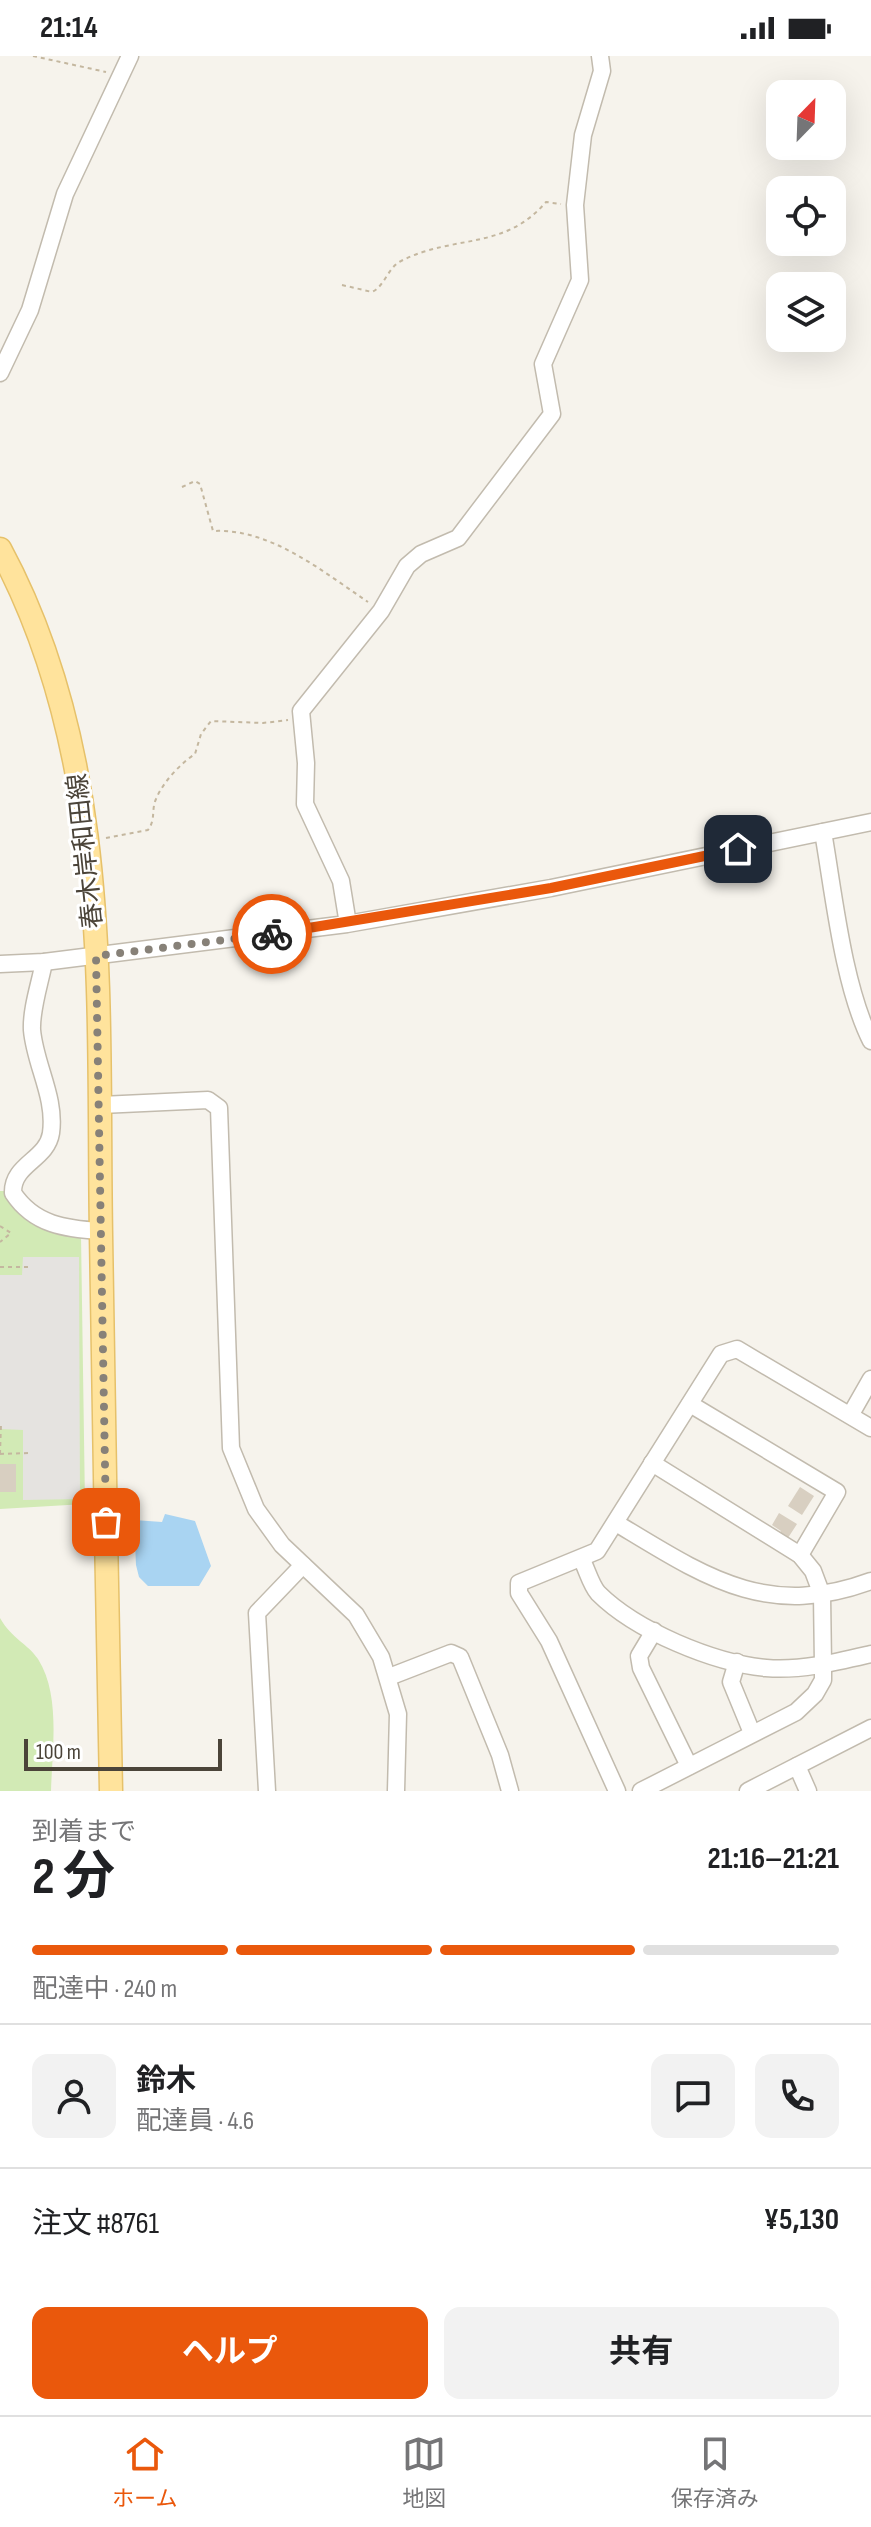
<!DOCTYPE html>
<html lang="ja">
<head>
<meta charset="utf-8">
<style>
  :root { --surface:#fff; --page:#f2f2f2; --text:#202124; --muted:#757577; --line:#e0e0e0; --accent:#ea580c }
  body { margin:0; font-family:"Sofia Sans Condensed","Noto Sans JP",sans-serif; background:var(--page); color:var(--text); height:100vh; display:flex; flex-direction:column; font-size:30px; white-space:nowrap }
  * { box-sizing:border-box; margin:0 }
  p { font-size:26px; color:var(--muted) }
  .icon { flex:none; width:44px; height:44px; fill:none; stroke:currentColor; stroke-width:2; stroke-linecap:round; stroke-linejoin:round }
  .map { position:relative; height:1735px; overflow:hidden }
  .details { display:flex; flex-direction:column; background:var(--surface); flex:1 }
  .details>* { flex:none }
  .needle { width:52px; rotate:23deg }
  .controls { position:absolute; left:766px; top:24px; display:grid; gap:16px }
  .controls a { display:grid; place-items:center; width:80px; height:80px; border-radius:16px; background:var(--surface); box-shadow:0 8px 32px #0002; font-size:40px }
  .scale { position:absolute; left:24px; bottom:20px; width:198px; box-sizing:border-box; padding-left:8px; border:4px solid #4b4439; border-top:0; font-size:22px; line-height:28px; white-space:nowrap; color:#4b4439; -webkit-text-stroke:6px #fff; paint-order:stroke }
  .pin { position:absolute; display:grid; place-items:center; width:68px; height:68px; color:#fff; margin:-34px; border-radius:16px; box-shadow:0 4px 12px #0006 }
  .courier { position:absolute; display:grid; place-items:center; width:80px; height:80px; margin:-40px; border:6px solid #ea580c; border-radius:50%; background:#fff; color:#222; box-shadow:0 2px 10px #0007 }
  .overview em { font-style:normal; font-weight:700 }
  .overview div { display:flex; flex-direction:column-reverse }
  .overview { display:flex; align-items:center; justify-content:space-between; height:136px; padding:0 32px }
  h1 { font-size:52px; font-weight:700; line-height:60px }
  .bar { display:grid; grid-template-columns:repeat(4,1fr); gap:12px 8px; align-content:center; height:96px; padding:0 32px }
  .bar i { height:10px; border-radius:6px; background:var(--line) }
  .bar .selected { background:var(--accent) }
  .bar p { grid-column:span 4 }
  .line { display:flex; align-items:center; gap:20px; padding:0 32px; border-top:2px solid var(--line) }
  .line div { flex:1 }
  .round { display:grid; place-items:center; flex:none; width:84px; height:84px; border-radius:16px; background:var(--page) }
  .button { display:flex; gap:16px; margin-top:auto; padding:16px 32px }
  .button a { flex:1; height:92px; border-radius:16px; background:var(--accent); color:#fff; font-size:32px; font-weight:700; line-height:92px; text-align:center }
  .button a+a { background:var(--page); color:var(--text) }
  .status { display:flex; justify-content:space-between; align-items:center; height:56px; padding:0 40px; background:var(--surface); direction:ltr }
  .status svg { height:22px; fill:currentColor }
  .dock { display:flex; justify-content:space-around; align-items:center; height:112px; border-top:2px solid var(--line); background:var(--surface); font-size:22px; color:var(--muted) }
  .dock a { display:grid; justify-items:center; gap:4px }
  .dock .selected { color:var(--accent) }
  .map>svg:first-child { display:block }
  .green { fill:#d2eab5 }
  .parking { fill:#e5e3e0 }
  .water { fill:#a9d4f2 }
  .building { fill:#d8cfc1 }
  .lines { fill:none; stroke-linecap:round; stroke-linejoin:round }
  .minor-casing { stroke:#c2bbae; stroke-width:19 }
  .major-casing { stroke:#e6c16a; stroke-width:25 }
  .path { stroke:#c4b79f; stroke-width:2; stroke-dasharray:4 4; stroke-linecap:butt }
  .minor { stroke:#fff; stroke-width:16 }
  .major { stroke:#ffe39c; stroke-width:22 }
  .done { stroke:#878178; stroke-width:8; stroke-dasharray:0 14.4 }
  .route { stroke:#ea580c; stroke-width:10 }
  .labels { text-anchor:middle; dominant-baseline:central; stroke-width:6; stroke-linejoin:round; paint-order:stroke }
  .street-label { font-size:26px; fill:#4b4439; stroke:#fff }
</style>
</head>
<body>
<div class="status"><b>21:14</b><svg viewBox="0 0 49 12"><path d="M0 12V9h3v3zM5 12V6h3v6zM10 12V3h3v9zM15 12V0h3v12zM26 1h20v11H26zM47 4h2v5h-2z"/></svg></div>
<div class="map">
<svg width="871" height="1735" viewBox="0 0 871 1735">
  <rect width="100%" height="100%" fill="#f6f3ec"/>
  <!-- green -->
  <g class="green">
    <polygon points="0,1135 4,1135 20,1155 81,1179 85,1448 0,1453"/>
    <path d="M0 1562C12 1583 27 1587 38 1603 61 1639 52 1695 51 1735H0Z"/>
  </g>
  <!-- parking -->
  <polygon class="parking" points="23,1201 79,1201 80,1443 23,1444 23,1374 0,1373 0,1219 22,1219"/>
  <!-- water -->
  <polygon class="water" points="165,1458 195,1465 211,1510 199,1530 148,1530 139,1521 136,1509 134,1464 162,1466"/>
  <!-- building -->
  <g class="building">
    <rect x="0" y="1408" width="16" height="28"/>
    <polygon points="800,1431 814,1440 802,1459 788,1450"/>
    <polygon points="779,1457 797,1468 786,1485 777,1480 781,1475 772,1469"/>
  </g>
  <g class="lines">
    <defs>
      <g id="minor">
        <polyline points="0,317 30,254 65,138 130,0"/>
        <path d="M823 776C834 839 843 929 871 985"/>
        <polyline points="347,862 341,825 305,748 306,707 301,655 381,555 407,510 421,498 458,482 552,358 543,308 580,224 575,149 583,79 602,15 600,0"/>
        <path d="M44 906C40 927 31 953 32 974 35 1009 56 1041 51 1077 47 1104 12 1108 13 1137 34 1169 66 1173 101 1175"/>
        <polyline points="0,908 44,906 347,868 551,832 871,766"/>
        <polyline points="101,1049 208,1044 219,1052 231,1392 256,1453 282,1489 356,1559 381,1601 398,1658 396,1735"/>
        <polyline points="690,1348 837,1436 800,1499"/>
        <polyline points="851,1358 871,1323"/>
        <path d="M616 1467C704 1520 766 1564 871 1525"/>
        <path d="M582 1504C587 1514 591 1529 598 1537 636 1575 714 1607 766 1612 801 1615 837 1606 871 1598"/>
        <polyline points="654,1575 639,1600 641,1612 689,1710"/>
        <polyline points="737,1606 731,1626 752,1677"/>
        <polyline points="389,1621 451,1597 460,1601 500,1699 510,1735"/>
        <polyline points="797,1710 808,1735"/>
        <polyline points="267,1735 257,1557 303,1509"/>
        <polyline points="617,1735 549,1585 519,1537 519,1527 597,1495 721,1298 737,1293 871,1372"/>
        <polyline points="641,1735 796,1656 815,1638 823,1624 823,1609 822,1539 813,1515 800,1499 652,1407"/>
        <polyline points="748,1735 871,1672"/>
      </g>
      <path id="major" d="M0 493C114 704 97 948 101 1179 104 1364 107 1550 111 1735"/>
    </defs>
    <!-- minor casing -->
    <use href="#minor" class="minor-casing"/>
    <!-- major casing -->
    <use href="#major" class="major-casing"/>
    <!-- path -->
    <g class="path">
      <polyline points="33,0 106,16"/>
      <path d="M342 229 372 236C385 230 388 211 401 205 454 178 504 195 546 146L561 148"/>
      <path d="M182 431 195 425 200 428 213 475C270 472 322 515 368 546"/>
      <path d="M106 782 148 774C156 763 151 754 156 743 163 726 181 707 195 698L201 678 211 665 263 667 288 664"/>
      <polyline points="0,1170 11,1177 0,1186"/>
      <polyline points="0,1211 30,1211"/>
      <polyline points="0,1398 31,1397"/>
      <polyline points="0,1398 1,1368"/>
    </g>
    <!-- minor -->
    <use href="#minor" class="minor"/>
    <!-- major -->
    <use href="#major" class="major"/>
  </g>
  <g class="lines">
    <!-- done -->
    <polyline class="done" points="106,1466 96,900 272,878"/>
    <!-- route -->
    <polyline class="route" points="272,878 551,832 738,793"/>
  </g>
  <g class="labels">
    <!-- street labels -->
    <g class="street-label">
      <text transform="translate(86 795) rotate(-96)">春木岸和田線</text>
    </g>
  </g>
</svg>
<div class="controls">
<a><svg class="needle" viewBox="-14 -14 28 28"><path d="M0-13l5 13h-10z" fill="#e53935"/><path d="M0 13l5-13h-10z" fill="#757577"/></svg></a>
<a><svg class="icon" aria-label="locate" viewBox="0 0 24 24"><circle cx="12" cy="12" r="6"/><path d="M12 2v4M12 18v4M2 12h4M18 12h4"/></svg></a>
<a><svg class="icon" aria-label="layers" viewBox="0 0 24 24"><path d="M12 4l9 5-9 5-9-5zM3 14l9 5 9-5"/></svg></a>
</div>
<div class="scale">100 m</div>
<div class="pin" style="left:106px;top:1466px;background:#ea580c"><svg class="icon" aria-label="bag" viewBox="0 0 24 24"><path d="M5 8h14l-1 12H6zM9 8a3 3 0 0 1 6 0"/></svg></div>
<div class="pin" style="left:738px;top:793px;background:#1f2937"><svg class="icon" aria-label="home" viewBox="0 0 24 24"><path d="M3 11l9-7 9 7M6 9v11h12V9"/></svg></div>
<div class="courier" style="left:272px;top:878px"><svg class="icon" aria-label="bike" viewBox="0 0 24 24"><circle cx="6" cy="16" r="4"/><circle cx="18" cy="16" r="4"/><path d="M6 16l4-8h5l3 8M10 8l3 8H6M13 5h3"/></svg></div>
</div>
<section class="details">
<div class="overview"><div><h1>2 分</h1><p>到着まで</p></div><em>21:16–21:21</em></div>
<div class="bar"><i class="selected"></i><i class="selected"></i><i class="selected"></i><i></i><p>配達中 · 240 m</p></div>
<div class="line" style="height:144px"><a class="round"><svg class="icon" aria-label="person" viewBox="0 0 24 24"><circle cx="12" cy="8" r="4"/><path d="M4 21q1-7 8-7t8 7"/></svg></a><div><b>鈴木</b><p>配達員 · 4.6</p></div><a class="round"><svg class="icon" aria-label="chat" viewBox="0 0 24 24"><path d="M4 5h16v11H9l-5 4z"/></svg></a><a class="round"><svg class="icon" aria-label="phone" viewBox="0 0 24 24"><path d="M5 4h4l2 5-3 2q2 4 5 5l2-3 5 2v4C11 20 4 13 5 4z"/></svg></a></div>
<div class="line" style="height:104px"><div>注文 #8761</div><b>¥5,130</b></div>
<div class="button"><a>ヘルプ</a><a>共有</a></div>
</section>
<nav class="dock">
<a class="selected"><svg class="icon" aria-label="home" viewBox="0 0 24 24"><path d="M3 11l9-7 9 7M6 9v11h12V9"/></svg>ホーム</a>
<a><svg class="icon" aria-label="map" viewBox="0 0 24 24"><path d="M3 6l6-2 6 2 6-2v14l-6 2-6-2-6 2zM9 4v14M15 6v14"/></svg>地図</a>
<a><svg class="icon" aria-label="saved" viewBox="0 0 24 24"><path d="M7 4h10v16l-5-4-5 4z"/></svg>保存済み</a>
</nav>
</body>
</html>
